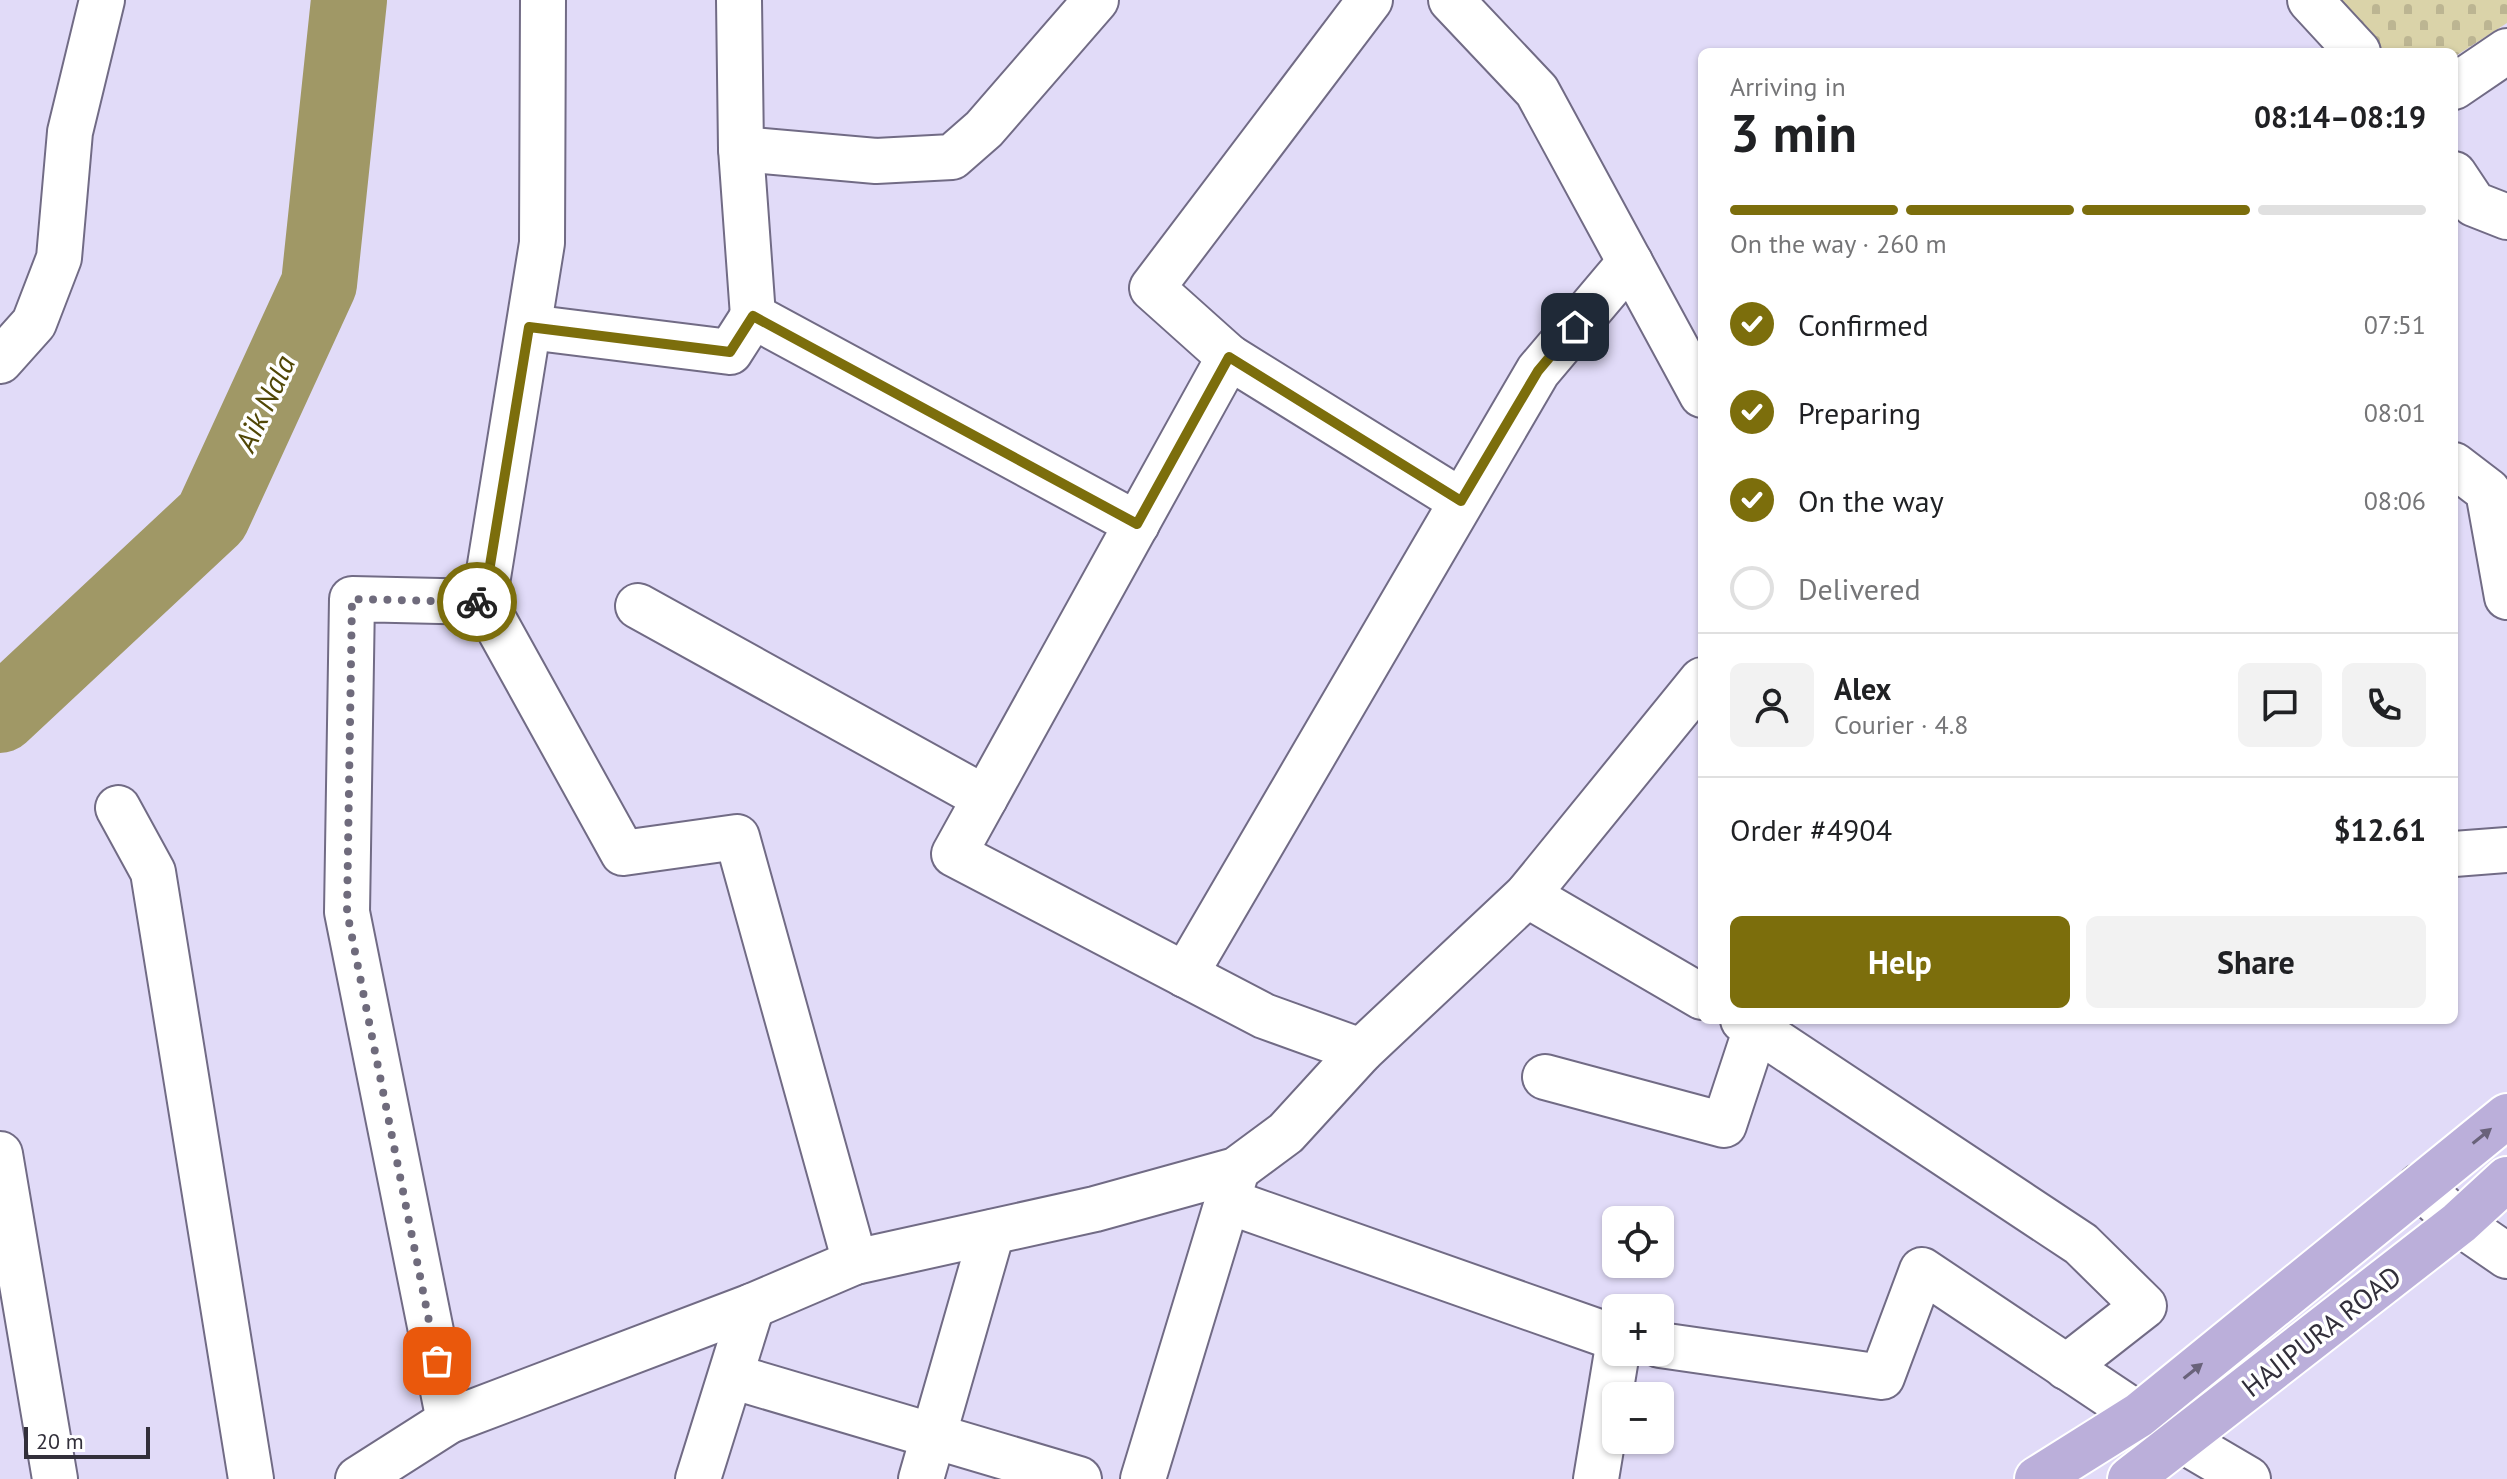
<!DOCTYPE html>
<html lang="en">
<head>
<meta charset="utf-8">
<style>
  :root { --surface:#fff; --page:#f2f2f2; --text:#202124; --muted:#757577; --line:#e0e0e0; --accent:#7c6e0c }
  body { margin:0; font-family:"PT Sans",sans-serif; background:var(--page); color:var(--text); height:100vh; display:flex; flex-direction:column; font-size:30px; white-space:nowrap }
  * { box-sizing:border-box; margin:0 }
  p { font-size:26px; color:var(--muted) }
  .icon { flex:none; width:44px; height:44px; fill:none; stroke:currentColor; stroke-width:2; stroke-linecap:round; stroke-linejoin:round }
  .map { position:relative; flex:1; overflow:hidden }
  .sheet { position:absolute; left:1698px; top:48px; width:760px; height:976px; display:flex; flex-direction:column; background:var(--surface); border-radius:12px; box-shadow:0 2px 6px #0004 }
  .sheet>* { flex:none }
  .fabs { position:absolute; left:1602px; top:1206px; display:grid; gap:16px }
  .fabs a { display:grid; place-items:center; width:72px; height:72px; border-radius:12px; background:var(--surface); box-shadow:0 2px 6px #0004; font-size:40px }
  .scale { position:absolute; left:24px; bottom:20px; width:126px; box-sizing:border-box; padding-left:8px; border:4px solid #322f3a; border-top:0; font-size:22px; line-height:28px; white-space:nowrap; color:#322f3a; -webkit-text-stroke:6px #fff; paint-order:stroke }
  .pin { position:absolute; display:grid; place-items:center; width:68px; height:68px; color:#fff; margin:-34px; border-radius:16px; box-shadow:0 4px 12px #0006 }
  .courier { position:absolute; display:grid; place-items:center; width:80px; height:80px; margin:-40px; border:6px solid #7c6e0c; border-radius:50%; background:#fff; color:#222; box-shadow:0 2px 10px #0007 }
  .head em { font-style:normal; font-weight:600 }
  .head div { display:flex; flex-direction:column-reverse }
  .head { display:flex; align-items:center; justify-content:space-between; height:136px; padding:0 32px }
  h1 { font-size:52px; font-weight:600; line-height:60px }
  .bar { display:grid; grid-template-columns:repeat(4,1fr); gap:12px 8px; align-content:center; height:96px; padding:0 32px }
  .bar i { height:10px; border-radius:6px; background:var(--line) }
  .bar .selected { background:var(--accent) }
  .bar p { grid-column:span 4 }
  .line { display:flex; align-items:center; gap:20px; padding:0 32px; border-top:2px solid var(--line) }
  .line div { flex:1 }
  .round { display:grid; place-items:center; flex:none; width:84px; height:84px; border-radius:12px; background:var(--page) }
  ol { padding:0 32px; list-style:none }
  li { display:flex; align-items:center; gap:24px; height:88px }
  li p { margin-inline-start:auto }
  li .icon { padding:8px; border-radius:50%; background:var(--accent); color:#fff; stroke-width:4 }
  li:last-child { color:var(--muted) }
  li i { width:44px; height:44px; border:4px solid var(--line); border-radius:50% }
  .cta { display:flex; gap:16px; margin-top:auto; padding:16px 32px }
  .cta a { flex:1; height:92px; border-radius:12px; background:var(--accent); color:#fff; font-size:32px; font-weight:600; line-height:92px; text-align:center }
  .cta a+a { background:var(--page); color:var(--text) }
  .map>svg:first-child { display:block }
  .cemetery { fill:url(#cemetery-stones) }
  .lines { fill:none; stroke-linecap:round; stroke-linejoin:round }
  .river { stroke:#a09866; stroke-width:76 }
  .minor-casing { stroke:#716b85; stroke-width:48 }
  .major-casing { stroke:#fff; stroke-width:48 }
  .minor { stroke:#fff; stroke-width:44 }
  .major { stroke:#bbafda; stroke-width:44 }
  .oneway { fill:#69627a }
  .done { stroke:#6f6b7c; stroke-width:8; stroke-dasharray:0 14.4 }
  .route { stroke:#7c6e0c; stroke-width:10 }
  .labels { text-anchor:middle; dominant-baseline:central; stroke-width:7; stroke-linejoin:round; paint-order:stroke }
  .street-label { font-size:28px; fill:#322f3a; stroke:#fff }
  .water-label { font-size:30px; font-style:italic; fill:#514706; stroke:#fff }
</style>
</head>
<body>
<div class="map">
<svg width="2507" height="1479" viewBox="0 0 2507 1479">
  <defs>
    <pattern id="cemetery-stones" width="16" height="16" patternUnits="userSpaceOnUse" patternTransform="scale(2)"><rect width="16" height="16" fill="#dad3a9"/><path d="M2 7V4a2 2 0 0 1 4 0v3zM10 15v-3a2 2 0 0 1 4 0v3z" fill="#bcb592"/></pattern>
  </defs>
  <rect width="100%" height="100%" fill="#e1dbf8"/>
  <!-- cemetery -->
  <polygon class="cemetery" points="2331,0 2507,0 2507,23 2454,57 2454,52 2386,52"/>
  <g class="lines">
    <!-- river -->
    <polyline class="river" points="0,715 212,517 319,284 349,0"/>
    <defs>
      <g id="minor">
        <polyline points="543,0 542,243 484,602 623,853 737,837 855,1262"/>
        <polyline points="739,0 741,149 753,316"/>
        <polyline points="1451,0 1537,91 1702,395"/>
        <polyline points="2310,0 2358,52"/>
        <polyline points="2454,87 2507,51"/>
        <polyline points="741,149 876,161 952,157 984,129 1096,0"/>
        <polyline points="2454,174 2474,204 2507,217"/>
        <polyline points="529,327 730,352 753,316 1137,524"/>
        <polyline points="1229,357 1461,501"/>
        <polyline points="0,361 34,323 59,258 70,132 102,0"/>
        <polyline points="2454,465 2488,491 2507,597"/>
        <polyline points="638,606 985,798"/>
        <polyline points="118,808 153,872 251,1479"/>
        <polyline points="2454,854 2507,850"/>
        <polyline points="1527,895 1702,997"/>
        <polyline points="1185,975 1538,371 1630,262"/>
        <polyline points="1743,1020 2081,1244 2144,1306 2066,1367"/>
        <polyline points="1361,1051 1264,1016 954,854 1229,357 1152,288 1370,0"/>
        <polyline points="1545,1077 1724,1125 1756,1028"/>
        <polyline points="0,1154 55,1479"/>
        <polyline points="2420,1186 2459,1223 2507,1256"/>
        <polyline points="1227,1201 1616,1338"/>
        <polyline points="1660,1345 1882,1377 1922,1270 2139,1415 2248,1479"/>
        <polyline points="731,1376 1079,1479"/>
        <polyline points="449,1421 347,912 352,599 484,602"/>
        <polyline points="358,1479 449,1421 752,1306 855,1262 1095,1209 1236,1170 1286,1133 1361,1051 1527,895 1702,680"/>
        <polyline points="698,1479 752,1306"/>
        <polyline points="921,1479 992,1232"/>
        <polyline points="1143,1479 1235,1176"/>
        <polyline points="1596,1479 1617,1352"/>
      </g>
      <g id="major">
        <polyline points="2037,1479 2139,1415 2507,1116"/>
        <polyline points="2130,1479 2459,1223 2507,1179"/>
      </g>
    </defs>
    <!-- minor casing -->
    <use href="#minor" class="minor-casing"/>
    <!-- major casing -->
    <use href="#major" class="major-casing"/>
    <!-- minor -->
    <use href="#minor" class="minor"/>
    <!-- major -->
    <use href="#major" class="major"/>
  </g>
  <!-- one-way arrows -->
  <defs><path id="oneway-solid" d="M-6-.8H1V-3.2L6.5 0L1 3.2V.8H-6Z" transform="scale(2)"/></defs>
  <g class="oneway">
    <use href="#oneway-solid" transform="translate(2482 1136) rotate(-39)"/>
    <use href="#oneway-solid" transform="translate(2193 1371) rotate(-39)"/>
  </g>
  <g class="lines">
    <!-- done -->
    <polyline class="done" points="437,1361 347,912 352,599 477,602"/>
    <!-- route -->
    <polyline class="route" points="477,602 484,602 529,327 730,352 753,316 1137,524 1229,357 1461,501 1538,371 1575,327"/>
  </g>
  <g class="labels">
    <!-- street labels -->
    <g class="street-label">
      <text transform="translate(2321 1331) rotate(-38)">HAJIPURA ROAD</text>
    </g>
    <!-- water labels -->
    <g class="water-label">
      <text transform="translate(264 403) rotate(-65)">Aik Nala</text>
    </g>
  </g>
</svg>
<div class="fabs">
<a><svg class="icon" aria-label="locate" viewBox="0 0 24 24"><circle cx="12" cy="12" r="6"/><path d="M12 2v4M12 18v4M2 12h4M18 12h4"/></svg></a>
<a>+</a>
<a>−</a>
</div>
<div class="scale">20 m</div>
<div class="pin" style="left:437px;top:1361px;background:#ea580c"><svg class="icon" aria-label="bag" viewBox="0 0 24 24"><path d="M5 8h14l-1 12H6zM9 8a3 3 0 0 1 6 0"/></svg></div>
<div class="pin" style="left:1575px;top:327px;background:#1f2937"><svg class="icon" aria-label="home" viewBox="0 0 24 24"><path d="M3 11l9-7 9 7M6 9v11h12V9"/></svg></div>
<div class="courier" style="left:477px;top:602px"><svg class="icon" aria-label="bike" viewBox="0 0 24 24"><circle cx="6" cy="16" r="4"/><circle cx="18" cy="16" r="4"/><path d="M6 16l4-8h5l3 8M10 8l3 8H6M13 5h3"/></svg></div>
<section class="sheet">
<div class="head"><div><h1>3 min</h1><p>Arriving in</p></div><em>08:14–08:19</em></div>
<div class="bar"><i class="selected"></i><i class="selected"></i><i class="selected"></i><i></i><p>On the way · 260 m</p></div>
<ol>
<li><svg class="icon" aria-label="check" viewBox="0 0 24 24"><path d="M5 12l5 5 9-10"/></svg>Confirmed<p>07:51</p></li>
<li><svg class="icon" aria-label="check" viewBox="0 0 24 24"><path d="M5 12l5 5 9-10"/></svg>Preparing<p>08:01</p></li>
<li><svg class="icon" aria-label="check" viewBox="0 0 24 24"><path d="M5 12l5 5 9-10"/></svg>On the way<p>08:06</p></li>
<li><i></i>Delivered</li>
</ol>
<div class="line" style="height:144px"><a class="round"><svg class="icon" aria-label="person" viewBox="0 0 24 24"><circle cx="12" cy="8" r="4"/><path d="M4 21q1-7 8-7t8 7"/></svg></a><div><b>Alex</b><p>Courier · 4.8</p></div><a class="round"><svg class="icon" aria-label="chat" viewBox="0 0 24 24"><path d="M4 5h16v11H9l-5 4z"/></svg></a><a class="round"><svg class="icon" aria-label="phone" viewBox="0 0 24 24"><path d="M5 4h4l2 5-3 2q2 4 5 5l2-3 5 2v4C11 20 4 13 5 4z"/></svg></a></div>
<div class="line" style="height:104px"><div>Order #4904</div><b>$12.61</b></div>
<div class="cta"><a>Help</a><a>Share</a></div>
</section>
</div>
</body>
</html>
